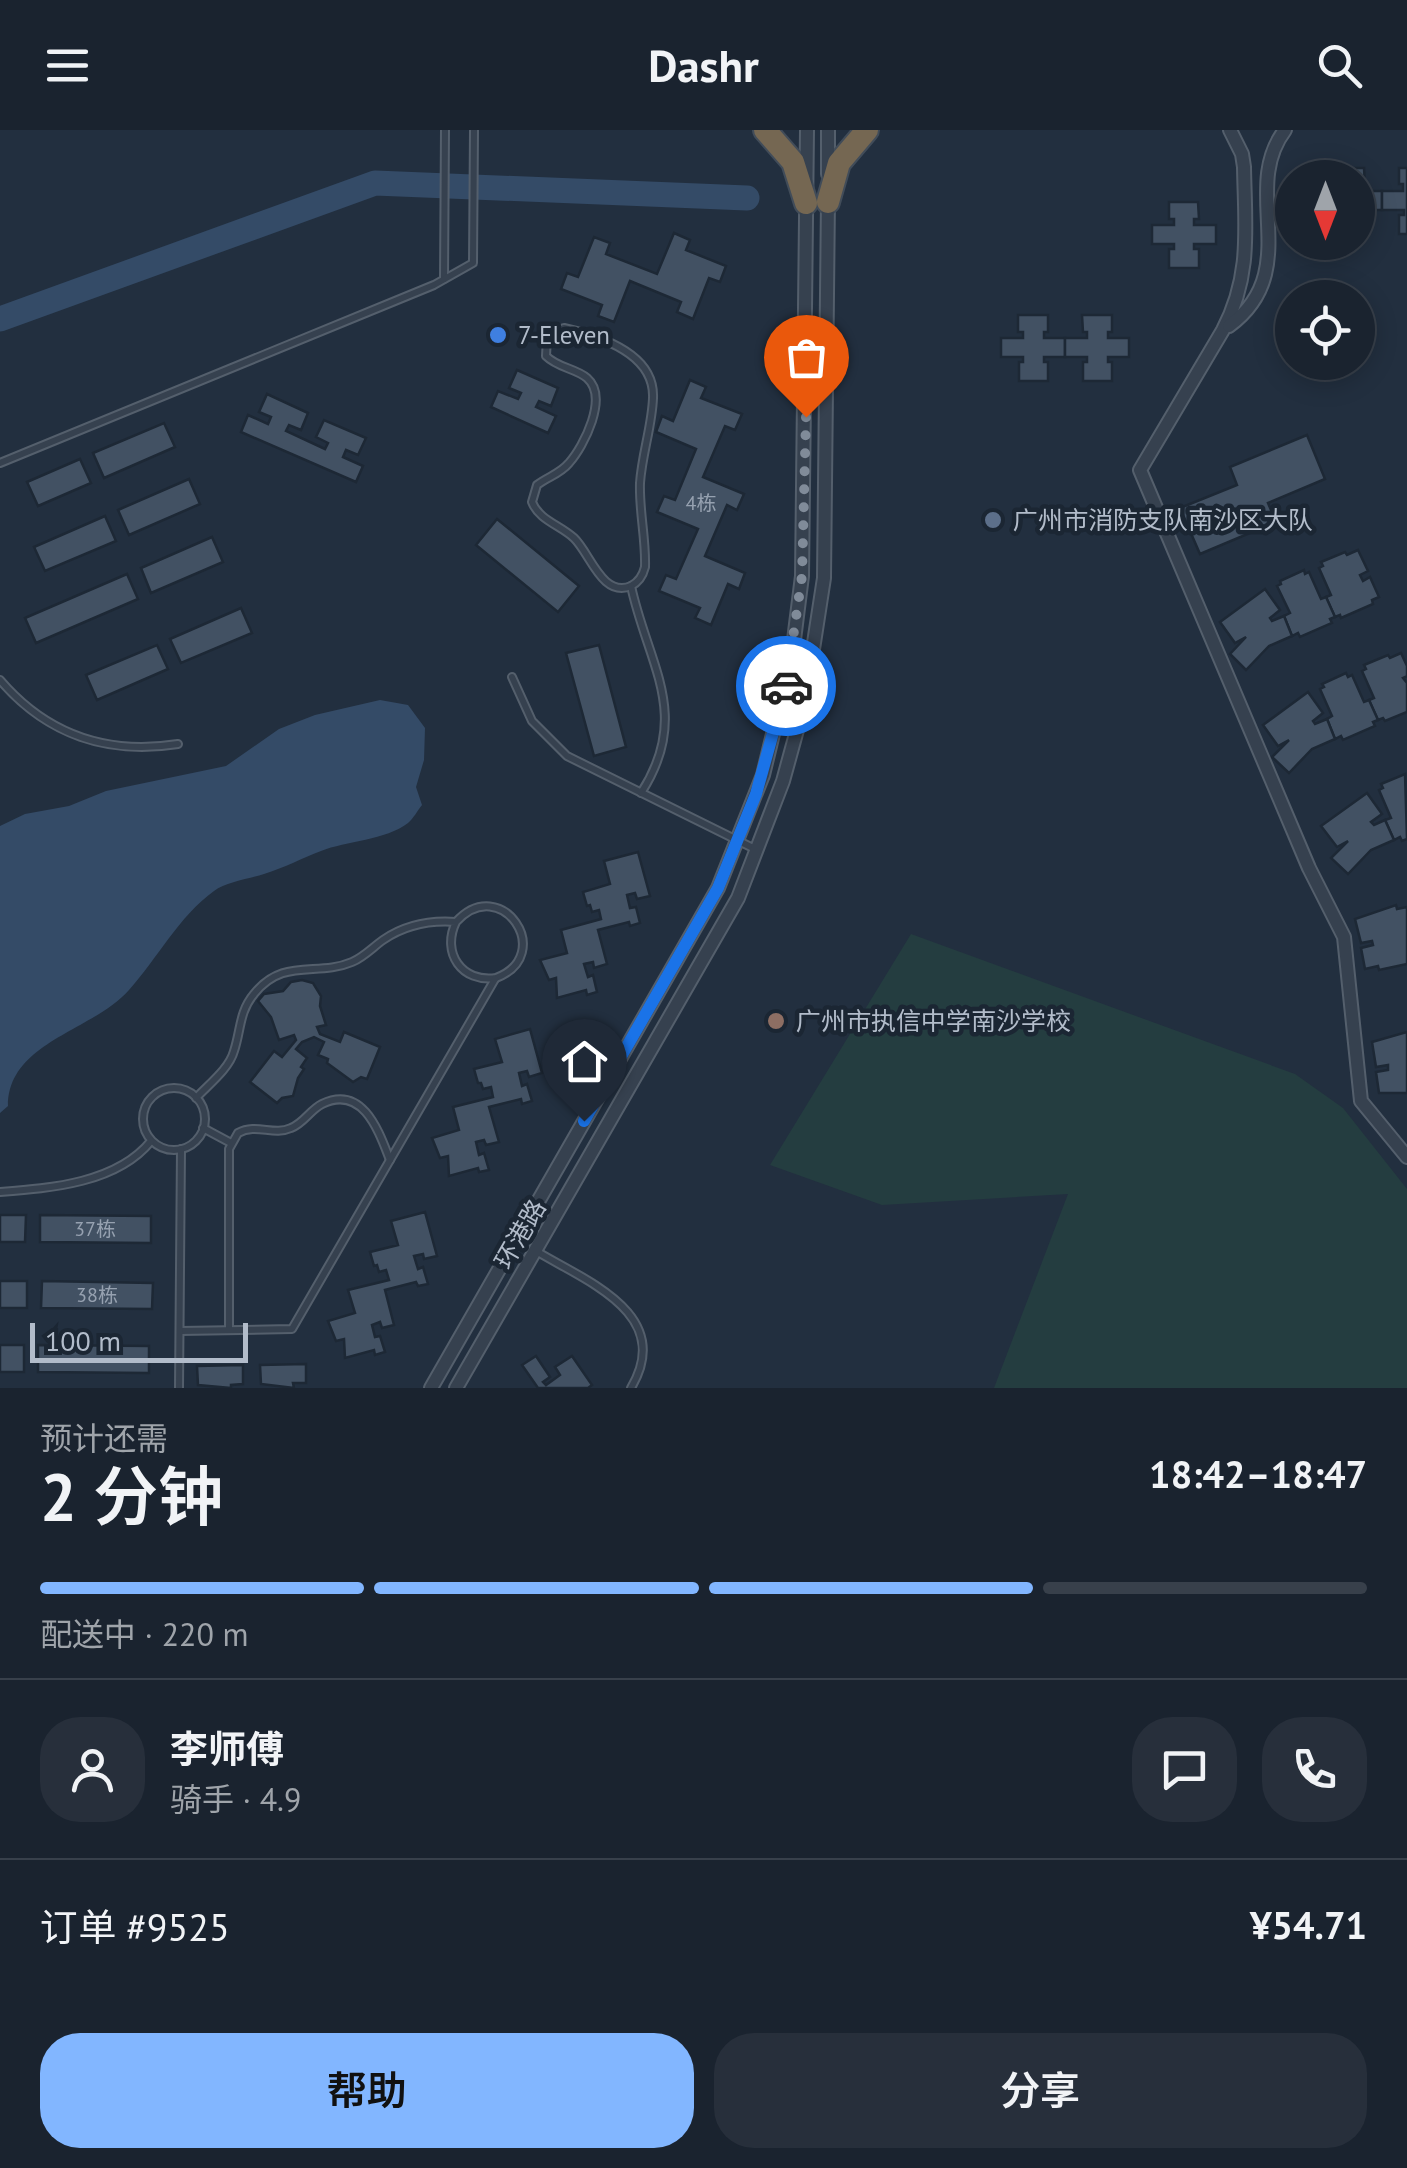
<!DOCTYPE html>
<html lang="zh">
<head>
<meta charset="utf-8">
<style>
  :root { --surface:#1a232f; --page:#272f3b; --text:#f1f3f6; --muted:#9fa4aa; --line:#38404b; --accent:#82b6ff }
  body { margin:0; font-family:"PT Sans","Noto Sans SC",sans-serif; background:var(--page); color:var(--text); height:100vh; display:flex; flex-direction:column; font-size:38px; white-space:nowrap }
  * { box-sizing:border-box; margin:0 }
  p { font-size:32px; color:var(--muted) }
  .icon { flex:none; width:55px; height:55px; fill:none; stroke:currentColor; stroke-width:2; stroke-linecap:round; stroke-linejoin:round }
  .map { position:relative; height:1258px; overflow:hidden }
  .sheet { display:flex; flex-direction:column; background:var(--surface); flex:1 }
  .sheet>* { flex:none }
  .needle { width:65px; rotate:180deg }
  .controls { position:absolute; left:1275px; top:30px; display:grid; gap:20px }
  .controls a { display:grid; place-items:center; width:100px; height:100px; border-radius:50%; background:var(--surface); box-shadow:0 5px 25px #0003,0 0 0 2px var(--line); font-size:50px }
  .scale { position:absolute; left:30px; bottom:25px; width:218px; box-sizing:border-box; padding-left:10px; border:5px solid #b2bcca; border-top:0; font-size:28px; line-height:35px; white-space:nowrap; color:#b2bcca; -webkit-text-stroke:8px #1b2633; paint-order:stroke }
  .pin { position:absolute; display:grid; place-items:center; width:85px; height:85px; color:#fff; margin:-102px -42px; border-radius:50% 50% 50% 0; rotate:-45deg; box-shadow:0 0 10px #0007 }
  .pin .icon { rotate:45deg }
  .courier { position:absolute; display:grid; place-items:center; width:100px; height:100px; margin:-50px; border:8px solid #1a73e8; border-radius:50%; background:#fff; color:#222; box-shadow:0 2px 12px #0007 }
  .overview em { font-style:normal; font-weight:600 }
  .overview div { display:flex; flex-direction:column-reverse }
  .overview { display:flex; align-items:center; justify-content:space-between; height:170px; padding:0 40px }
  h1 { font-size:65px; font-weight:600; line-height:75px }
  .bar { display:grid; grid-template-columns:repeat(4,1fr); gap:15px 10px; align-content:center; height:120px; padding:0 40px }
  .bar i { height:12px; border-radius:8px; background:var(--line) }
  .bar .active { background:var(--accent) }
  .bar p { grid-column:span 4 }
  .line { display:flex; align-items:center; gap:25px; padding:0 40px; border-top:2px solid var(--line) }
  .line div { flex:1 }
  .round { display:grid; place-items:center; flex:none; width:105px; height:105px; border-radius:40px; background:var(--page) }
  .action { display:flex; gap:20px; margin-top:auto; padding:20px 40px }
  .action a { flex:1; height:115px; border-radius:40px; background:var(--accent); color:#111; font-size:40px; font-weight:600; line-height:115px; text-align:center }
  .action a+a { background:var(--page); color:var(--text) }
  header { display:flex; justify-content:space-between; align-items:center; height:130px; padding:0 40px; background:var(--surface); font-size:45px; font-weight:600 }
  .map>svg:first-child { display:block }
  .green { fill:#243d40 }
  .water { fill:#344b67 }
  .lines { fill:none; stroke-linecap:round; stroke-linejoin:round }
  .river { stroke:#344b67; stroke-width:25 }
  .building { fill:#425163; stroke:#1d2835; stroke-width:2.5 }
  .lane-casing { stroke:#545f6c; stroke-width:10 }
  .street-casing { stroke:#545f6c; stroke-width:16 }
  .highway-casing { stroke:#414c59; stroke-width:26 }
  .lane { stroke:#36414f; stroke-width:6 }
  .street { stroke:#36414f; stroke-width:12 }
  .highway { stroke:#756752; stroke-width:22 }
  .done { stroke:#808b99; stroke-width:10; stroke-dasharray:0 18 }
  .route { stroke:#1a73e8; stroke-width:12 }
  .shop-dot { fill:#3f7fe0; stroke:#1b2633; stroke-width:4 }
  .service-dot { fill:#5c6f8a; stroke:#1b2633; stroke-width:4 }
  .education-dot { fill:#8d6e63; stroke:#1b2633; stroke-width:4 }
  .labels { text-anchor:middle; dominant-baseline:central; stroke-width:9; stroke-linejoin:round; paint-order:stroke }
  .number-label { font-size:20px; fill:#96a1b0 }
  .poi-label { font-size:25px; fill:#b2bcca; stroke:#1b2633; text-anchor:start }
  .street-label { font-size:25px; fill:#b2bcca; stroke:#1b2633 }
</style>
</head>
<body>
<header><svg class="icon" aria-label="menu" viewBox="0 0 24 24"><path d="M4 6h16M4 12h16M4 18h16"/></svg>Dashr<svg class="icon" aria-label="search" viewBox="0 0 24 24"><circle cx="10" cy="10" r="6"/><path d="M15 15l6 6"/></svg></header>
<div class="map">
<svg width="1407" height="1258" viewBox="0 0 1407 1258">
  <rect width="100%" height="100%" fill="#222f3f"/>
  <!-- green -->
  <polygon class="green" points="911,804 1295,944 1343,978 1407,1059 1407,1258 994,1258 1068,1064 882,1075 770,1035"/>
  <!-- water -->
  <path class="water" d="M380 570 408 575 425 598 424 630 416 657 422 675C418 680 413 689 408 693 386 710 346 711 321 721 302 728 284 738 264 744 249 749 226 752 214 761 179 786 157 829 129 860 93 901 8 912 8 976L0 983V696L25 684 69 676 106 661 226 636 279 599 315 585Z"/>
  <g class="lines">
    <!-- river -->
    <polyline class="river" points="0,189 375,53 747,68"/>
  </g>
  <!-- building -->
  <g class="building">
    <polygon points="1335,38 1364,38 1365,55 1360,55 1360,61 1382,61 1382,80 1360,80 1360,85 1365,85 1365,104 1358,104 1358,48 1335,48"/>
    <polygon points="1399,38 1407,38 1407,104 1399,104 1399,85 1404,85 1404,80 1382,80 1382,61 1403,61 1403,54 1399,54"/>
    <polygon points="1169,72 1198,72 1199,89 1194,89 1194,95 1216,95 1216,114 1194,114 1194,119 1199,119 1199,138 1169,138 1169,119 1174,119 1174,114 1152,114 1152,95 1174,95 1174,89 1169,89"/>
    <polygon points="674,103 690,110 686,120 726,136 720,152 709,148 693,189 677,182 681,172 630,151 614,192 598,186 602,175 561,159 567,143 578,147 594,107 610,113 606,124 657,144"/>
    <polygon points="1018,185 1048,185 1048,202 1044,202 1044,208 1065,208 1065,227 1044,227 1044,232 1048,232 1048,251 1019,251 1019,232 1023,232 1023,227 1001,227 1001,208 1023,208 1023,202 1018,202"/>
    <polygon points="1082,185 1112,185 1112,202 1108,202 1108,208 1129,208 1129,227 1108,227 1108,232 1112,232 1112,251 1083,251 1083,232 1087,232 1087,227 1065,227 1065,208 1087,208 1087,202 1083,202"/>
    <polygon points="517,240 558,258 551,276 539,271 536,277 556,286 548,303 491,277 498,261 518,269 521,263 509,258"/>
    <polygon points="690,250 706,257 701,268 742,284 735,300 725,296 703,347 744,364 737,380 727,375 705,426 745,443 739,459 728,454 711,495 695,488 700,478 659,461 666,445 676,449 698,399 657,382 664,366 675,370 696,319 656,302 662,286 673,291"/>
    <polygon points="267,264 308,283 301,300 289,295 286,301 325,319 328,313 316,307 324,290 366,308 358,325 346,320 343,327 363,336 356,352 241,302 248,285 268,294 271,287 259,282"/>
    <polygon points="164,293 175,317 104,348 93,323"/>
    <polygon points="1307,305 1325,349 1268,373 1276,392 1200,424 1180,378 1237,355 1230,337"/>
    <polygon points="80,329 91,353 38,376 27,352"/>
    <polygon points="189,349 200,374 129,405 118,380"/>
    <polygon points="105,386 116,411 45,441 34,417"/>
    <polygon points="497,389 579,456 558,482 476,415"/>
    <polygon points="212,407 223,432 151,463 141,438"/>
    <polygon points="1358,420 1368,441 1360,445 1363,451 1370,447 1379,467 1372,470 1373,474 1341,488 1340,485 1335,487 1326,467 1331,465 1319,438 1323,436 1321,432 1345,422 1347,425"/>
    <polygon points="1304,440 1305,444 1309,442 1321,469 1326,467 1335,487 1330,489 1332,493 1300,507 1298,503 1292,506 1284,486 1290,483 1277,456 1281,454 1280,451"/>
    <polygon points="127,444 138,469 36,513 25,488"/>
    <polygon points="1265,459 1280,480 1270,488 1272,491 1284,486 1292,506 1269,516 1246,540 1230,524 1246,507 1235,513 1220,492"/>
    <polygon points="241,478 252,503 181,533 170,509"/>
    <polygon points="157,515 168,539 97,570 86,545"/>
    <polygon points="599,515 626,617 594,626 566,523"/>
    <polygon points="1401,523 1407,536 1407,546 1403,548 1407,553 1407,582 1385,591 1383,588 1378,590 1369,570 1374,568 1362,541 1366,539 1364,535 1388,525 1390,528"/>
    <polygon points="1346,543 1348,547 1352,545 1364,572 1369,570 1378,590 1373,592 1375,596 1343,610 1341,606 1335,609 1327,589 1332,586 1320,559 1324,557 1322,554"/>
    <polygon points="1308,562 1323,583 1313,591 1315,594 1327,589 1335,609 1312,619 1289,643 1272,627 1289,610 1278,616 1263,595"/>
    <polygon points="1405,644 1407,709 1402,711 1400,707 1394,710 1385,690 1391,688 1379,660 1383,658 1381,654"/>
    <polygon points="1367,663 1382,684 1371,692 1374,695 1385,690 1394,710 1371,720 1348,744 1331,728 1348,711 1337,717 1321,696"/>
    <polygon points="638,722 650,766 637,769 635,763 627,765 630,778 636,777 640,793 630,796 629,792 598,800 607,834 594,838 593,832 584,834 588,847 593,845 597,862 587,865 586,860 557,868 556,848 549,850 540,830 567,823 561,800 601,789 599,780 592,782 590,775 587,776 583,762 610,754 604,731"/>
    <polygon points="1396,775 1397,779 1407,777 1407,834 1379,840 1378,836 1365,839 1361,818 1373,815 1372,811 1361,813 1355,789"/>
    <polygon points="302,850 313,853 321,866 320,876 326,895 317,897 320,904 340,912 344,902 380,917 367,949 361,947 353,952 327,933 328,929 318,925 324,912 314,907 302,912 296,919 307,928 301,937 304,939 298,948 293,966 282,968 277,973 250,952 274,921 282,927 296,910 294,905 279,910 271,887 258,871 264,864 283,861 291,852"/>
    <polygon points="530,899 542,943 529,947 527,941 519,943 522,956 527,954 532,971 522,974 521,969 489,977 499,1012 486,1015 484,1010 476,1012 479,1025 484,1023 489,1040 479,1042 478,1038 449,1046 448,1026 440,1028 432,1008 459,1000 453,977 493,967 491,957 483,959 481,953 478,953 474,939 502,932 495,909"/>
    <polygon points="1407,902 1407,963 1379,963 1376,942 1388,940 1388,935 1376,937 1372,912"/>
    <polygon points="425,1082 437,1126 424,1129 423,1124 414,1126 418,1139 423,1137 428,1154 418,1156 416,1152 385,1160 394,1195 382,1198 380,1192 372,1195 375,1207 380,1206 385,1222 375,1225 374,1220 345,1228 344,1209 336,1211 328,1191 355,1183 348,1160 389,1150 386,1140 379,1142 377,1135 374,1136 370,1122 398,1115 391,1091"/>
    <polygon points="0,1085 26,1085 25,1112 0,1112"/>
    <polygon points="40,1085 151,1086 151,1113 40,1112"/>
    <rect x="0" y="1151" width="27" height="27"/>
    <polygon points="42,1151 153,1153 152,1179 41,1178"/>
    <rect x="0" y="1215" width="24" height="27"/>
    <polygon points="38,1215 149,1216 149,1243 38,1242"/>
    <polygon points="536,1226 550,1247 543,1252 546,1255 560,1245 555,1237 572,1226 592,1255 588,1258 538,1258 522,1235"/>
    <polygon points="306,1234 306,1253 293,1253 294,1258 261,1254 260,1235"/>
    <polygon points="243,1235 243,1254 231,1255 231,1258 198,1255 197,1236"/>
  </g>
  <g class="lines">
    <defs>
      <g id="lane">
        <polyline points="444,149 445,0"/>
        <path d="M564 198C600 206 655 224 653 268 652 296 642 324 640 353 639 381 646 409 645 437 643 445 639 452 631 456 602 468 590 423 574 408 560 395 539 390 532 372L537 355C547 347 560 344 569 333 584 316 609 267 587 248 575 238 558 238 546 226L547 207Z"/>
        <polyline points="0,333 434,155 473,133 474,0"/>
        <path d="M631 456C648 535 692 584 641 663"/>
        <polyline points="512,547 532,591 567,626 757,720"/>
        <path d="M0 550C47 605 108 625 178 614"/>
        <circle cx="174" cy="989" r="31"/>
        <path d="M196 968C209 954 229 939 234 921 241 900 239 882 254 864 283 827 317 847 352 832 364 827 373 817 383 810 405 795 430 790 456 792 501 742 557 825 496 848 462 853 441 823 456 792"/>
        <polyline points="203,998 231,1013"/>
        <path d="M0 1062C52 1058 117 1053 151 1011"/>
        <path d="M536 1121C586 1151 675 1184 631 1258"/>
        <path d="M229 1200V1019L238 1003C257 993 273 1006 291 998 304 993 310 980 322 974 363 954 379 1002 390 1030"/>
        <polyline points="180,1201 292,1199 495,849"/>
        <polyline points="179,1258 181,1019"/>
      </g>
      <g id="street">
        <path d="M1230 0 1242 24 1244 37C1245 97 1252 145 1223 200L1140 340 1309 738 1344 807 1361 971 1407 1027"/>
        <polyline points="828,44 828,0"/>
        <path d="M1229 196C1305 140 1239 60 1285 0"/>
        <polyline points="431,1258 718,758 763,645 792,526 802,446 807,0"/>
        <polyline points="456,1258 738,768 783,651 805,571 824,448 828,69"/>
      </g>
      <g id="highway">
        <polyline points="765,0 793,32 806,73"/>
        <polyline points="828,72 839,33 867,0"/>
      </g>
    </defs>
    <!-- lane casing -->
    <use href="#lane" class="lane-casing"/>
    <!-- street casing -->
    <use href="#street" class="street-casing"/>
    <!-- highway casing -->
    <use href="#highway" class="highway-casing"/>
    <!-- lane -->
    <use href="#lane" class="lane"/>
    <!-- street -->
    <use href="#street" class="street"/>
    <!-- highway -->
    <use href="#highway" class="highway"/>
  </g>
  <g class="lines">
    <!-- done -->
    <polyline class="done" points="786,556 802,446 806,287"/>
    <!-- route -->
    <polyline class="route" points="584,991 718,758 756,664 786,556"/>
  </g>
  <!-- markers -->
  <circle class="shop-dot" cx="498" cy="205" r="10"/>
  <circle class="service-dot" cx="993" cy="390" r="10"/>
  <circle class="education-dot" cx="776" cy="891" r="10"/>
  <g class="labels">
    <!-- number labels -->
    <g class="number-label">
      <text x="701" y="373">4栋</text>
      <text x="95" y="1099">37栋</text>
      <text x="97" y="1165">38栋</text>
    </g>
    <!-- poi labels -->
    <g class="poi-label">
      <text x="518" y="205">7-Eleven</text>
      <text x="1013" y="390">广州市消防支队南沙区大队</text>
      <text x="796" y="891">广州市执信中学南沙学校</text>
    </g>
    <!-- street labels -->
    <g class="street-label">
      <text transform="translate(520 1104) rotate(-60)">环港路</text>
    </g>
  </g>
</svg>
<div class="controls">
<a><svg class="needle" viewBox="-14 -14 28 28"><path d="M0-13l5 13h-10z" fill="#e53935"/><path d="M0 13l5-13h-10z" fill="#9fa4aa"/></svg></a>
<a><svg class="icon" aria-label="locate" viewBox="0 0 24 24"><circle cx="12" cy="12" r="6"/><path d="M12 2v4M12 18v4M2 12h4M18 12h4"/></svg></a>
</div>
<div class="scale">100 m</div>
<div class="pin" style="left:806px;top:287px;background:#ea580c"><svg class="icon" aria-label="bag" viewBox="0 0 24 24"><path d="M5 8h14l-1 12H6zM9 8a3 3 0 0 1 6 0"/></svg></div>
<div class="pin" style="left:584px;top:991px;background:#1f2937"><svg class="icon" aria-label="home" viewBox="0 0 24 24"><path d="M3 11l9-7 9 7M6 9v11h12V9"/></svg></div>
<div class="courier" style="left:786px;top:556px"><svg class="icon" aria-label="car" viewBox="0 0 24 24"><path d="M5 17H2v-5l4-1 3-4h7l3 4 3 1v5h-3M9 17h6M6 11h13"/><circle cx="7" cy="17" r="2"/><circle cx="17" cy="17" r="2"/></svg></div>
</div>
<section class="sheet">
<div class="overview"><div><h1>2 分钟</h1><p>预计还需</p></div><em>18:42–18:47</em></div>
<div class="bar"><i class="active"></i><i class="active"></i><i class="active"></i><i></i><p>配送中 · 220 m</p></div>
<div class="line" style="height:180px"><a class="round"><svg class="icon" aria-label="person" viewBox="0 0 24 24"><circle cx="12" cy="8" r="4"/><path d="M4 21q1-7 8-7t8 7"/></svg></a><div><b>李师傅</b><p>骑手 · 4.9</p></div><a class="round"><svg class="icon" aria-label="chat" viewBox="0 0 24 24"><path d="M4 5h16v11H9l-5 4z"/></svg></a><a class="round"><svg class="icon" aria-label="phone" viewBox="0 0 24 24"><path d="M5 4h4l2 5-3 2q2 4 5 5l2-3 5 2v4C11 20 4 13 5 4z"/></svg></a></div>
<div class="line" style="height:130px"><div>订单 #9525</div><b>¥54.71</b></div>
<div class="action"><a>帮助</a><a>分享</a></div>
</section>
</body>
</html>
